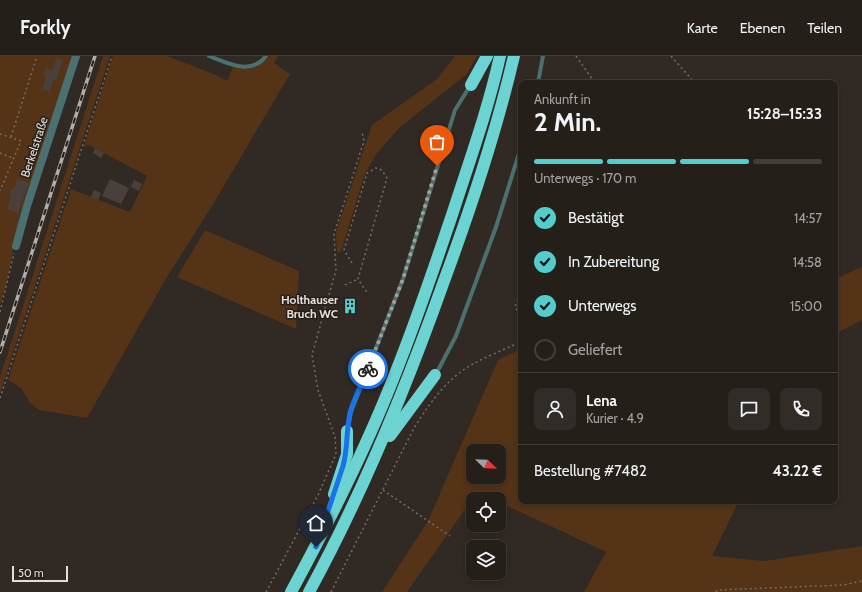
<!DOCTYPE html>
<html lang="de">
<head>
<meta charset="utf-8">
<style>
  :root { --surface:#251f1a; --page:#312c27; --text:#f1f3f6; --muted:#a3a2a2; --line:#423d39; --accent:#53cdcb }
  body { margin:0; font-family:Cabin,sans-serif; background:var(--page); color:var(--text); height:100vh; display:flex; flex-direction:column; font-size:15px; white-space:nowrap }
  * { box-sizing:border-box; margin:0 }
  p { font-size:13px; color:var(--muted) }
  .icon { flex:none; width:22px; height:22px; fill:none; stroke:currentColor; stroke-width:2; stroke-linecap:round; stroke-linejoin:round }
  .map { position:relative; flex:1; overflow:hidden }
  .details { position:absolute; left:518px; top:24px; width:320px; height:424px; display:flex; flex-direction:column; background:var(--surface); border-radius:8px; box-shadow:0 2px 6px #0003,0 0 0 1px var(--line) }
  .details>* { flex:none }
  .needle { width:26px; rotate:113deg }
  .buttons { position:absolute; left:466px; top:388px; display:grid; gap:8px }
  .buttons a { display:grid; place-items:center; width:40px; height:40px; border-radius:8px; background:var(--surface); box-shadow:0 2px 6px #0003,0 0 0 1px var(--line); font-size:20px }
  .scale { position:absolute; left:12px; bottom:10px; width:56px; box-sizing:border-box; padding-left:4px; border:2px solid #e3deda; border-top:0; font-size:11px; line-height:14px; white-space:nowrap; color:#e3deda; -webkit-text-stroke:3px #271f1a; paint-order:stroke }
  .pin { position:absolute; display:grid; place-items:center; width:34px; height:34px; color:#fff; margin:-41px -17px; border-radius:50% 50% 50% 0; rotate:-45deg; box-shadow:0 0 4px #0007 }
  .pin .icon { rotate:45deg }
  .courier { position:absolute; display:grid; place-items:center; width:40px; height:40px; margin:-20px; border:3px solid #1a73e8; border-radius:50%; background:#fff; color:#222; box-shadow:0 1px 5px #0007 }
  .headline em { font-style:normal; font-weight:700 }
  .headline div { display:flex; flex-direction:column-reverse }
  .headline { display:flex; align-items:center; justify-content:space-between; height:68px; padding:0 16px }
  h1 { font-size:26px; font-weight:700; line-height:30px }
  .bar { display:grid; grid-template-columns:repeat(4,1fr); gap:6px 4px; align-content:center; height:48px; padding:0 16px }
  .bar i { height:5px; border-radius:3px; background:var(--line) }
  .bar .active { background:var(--accent) }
  .bar p { grid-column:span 4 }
  .line { display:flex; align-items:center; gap:10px; padding:0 16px; border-top:1px solid var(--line) }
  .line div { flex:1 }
  .round { display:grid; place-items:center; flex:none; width:42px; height:42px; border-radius:8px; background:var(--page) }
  ol { padding:0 16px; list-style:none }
  li { display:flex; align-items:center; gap:12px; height:44px }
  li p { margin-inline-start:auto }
  li .icon { padding:4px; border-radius:50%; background:var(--accent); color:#111; stroke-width:4 }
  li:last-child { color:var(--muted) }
  li i { width:22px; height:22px; border:2px solid var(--line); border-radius:50% }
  header { display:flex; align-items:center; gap:24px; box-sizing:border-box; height:56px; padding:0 20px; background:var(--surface); border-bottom:1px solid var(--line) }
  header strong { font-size:19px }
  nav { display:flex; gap:22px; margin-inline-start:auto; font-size:14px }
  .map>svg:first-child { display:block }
  .green { fill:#543317; fill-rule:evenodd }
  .building { fill:#49403b }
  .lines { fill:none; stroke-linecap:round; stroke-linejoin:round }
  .path { stroke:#736c67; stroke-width:1.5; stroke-dasharray:2 3; stroke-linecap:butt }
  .lane { stroke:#4a7170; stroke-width:4 }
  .street { stroke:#4a7170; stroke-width:8 }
  .highway { stroke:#6bd3d1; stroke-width:12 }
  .rail-casing { stroke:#b2ada8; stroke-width:3.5 }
  .rail { stroke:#271f1a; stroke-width:2; stroke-dasharray:6; stroke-linecap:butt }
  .done { stroke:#a59f9a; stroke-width:4; stroke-dasharray:0 7.2 }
  .route { stroke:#1a73e8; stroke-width:5 }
  .labels { text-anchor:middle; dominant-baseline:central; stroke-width:3; stroke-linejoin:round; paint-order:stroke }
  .street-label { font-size:12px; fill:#e3deda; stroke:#271f1a }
  .poi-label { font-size:12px; font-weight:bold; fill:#e3deda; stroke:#271f1a; text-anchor:end }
</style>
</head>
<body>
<header>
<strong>Forkly</strong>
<nav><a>Karte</a><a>Ebenen</a><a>Teilen</a></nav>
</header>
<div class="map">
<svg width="862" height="536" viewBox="0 0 862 536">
  <rect width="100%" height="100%" fill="#312923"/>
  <!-- green -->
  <g class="green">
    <polygon points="0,0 74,0 19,162 7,226 0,249"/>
    <polygon points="103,0 110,0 0,337 0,321"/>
    <polygon points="113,0 167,0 216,19 227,25 233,11 257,11 269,0 278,0 274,7 290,18 212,150 167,221 87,362 39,354 30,347 21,332 8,324 71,133 130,156 147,120 87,88 86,91 84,90"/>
    <polygon points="455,0 477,0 467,18 400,71 377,97 365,117 341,196 337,196 336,176 372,69 437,23"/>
    <polygon points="205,174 299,215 296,273 177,221"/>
    <polygon points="862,211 862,264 835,278 835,223"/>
    <path d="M521 293V445H739L712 500 765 505 862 490V536H584L606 496 499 446V443H494L478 435 407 536H382L428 465 498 304ZM473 395H499V421H473Z"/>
  </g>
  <!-- building -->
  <g class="building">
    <polygon points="57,1 63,4 56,25 54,23 50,36 42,33 46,20 43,19 46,12 52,15"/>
    <polygon points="95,92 104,97 101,102 93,97"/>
    <polygon points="17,123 29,127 18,157 7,153 11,141 9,135 15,131"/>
    <polygon points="110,123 129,132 121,148 102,140"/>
    <polygon points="134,124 142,128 139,135 131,131"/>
    <polygon points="94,134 101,137 98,144 91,141"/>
    <polygon points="348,243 356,247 352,256 344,252"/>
  </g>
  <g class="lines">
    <!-- path -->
    <g class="path">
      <polyline points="576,0 595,27"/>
      <polyline points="671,0 695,27"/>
      <polyline points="0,78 21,85 0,135"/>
      <polyline points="11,81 37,0"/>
      <polyline points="0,97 13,102"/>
      <polyline points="352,207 344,194 367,117 376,112 382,114 387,122 358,223 368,238"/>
      <polyline points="345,229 358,223"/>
      <polyline points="521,234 515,251 521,260"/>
      <polyline points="0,256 14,197"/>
      <polyline points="0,342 112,0"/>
      <polyline points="383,434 450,480"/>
      <polyline points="266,536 318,439 336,398 335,381 318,334 312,299 336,214 334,178 364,85 362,76"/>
      <path d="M331 536 414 372C429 348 447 322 473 308 488 300 505 293 521 286"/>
      <polyline points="716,536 717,534 843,529 862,525"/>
    </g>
    <!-- lane -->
    <g class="lane">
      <path d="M209 0C227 7 251 20 266 0"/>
      <polyline points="538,27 543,0"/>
      <polyline points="436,318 456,280 496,171 521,91"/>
      <polyline points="348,373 351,356 403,223 455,54 470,30"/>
    </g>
    <!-- street -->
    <polyline class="street" points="16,190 27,150 76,0"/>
    <!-- highway -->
    <g class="highway">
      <polyline points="471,29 487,0"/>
      <polyline points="390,380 435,319"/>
      <polyline points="334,438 347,398 347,375"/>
      <path d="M291 536C329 466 366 393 395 318 416 266 434 212 452 159 469 106 488 54 500 0"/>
      <path d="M309 536C363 437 406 332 444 225 471 152 496 77 514 0"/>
    </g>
    <defs>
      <polyline id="rail" points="0,296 95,0"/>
    </defs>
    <!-- rail casing -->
    <use href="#rail" class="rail-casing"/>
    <!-- rail -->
    <use href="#rail" class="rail"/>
  </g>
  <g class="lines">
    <!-- done -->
    <polyline class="done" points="368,313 403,223 437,110"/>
    <!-- route -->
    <path class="route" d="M316 491 343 410C348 393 346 375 350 357 354 342 362 328 368 313"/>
  </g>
  <!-- icons -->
  <defs>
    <symbol id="building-bare" viewBox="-9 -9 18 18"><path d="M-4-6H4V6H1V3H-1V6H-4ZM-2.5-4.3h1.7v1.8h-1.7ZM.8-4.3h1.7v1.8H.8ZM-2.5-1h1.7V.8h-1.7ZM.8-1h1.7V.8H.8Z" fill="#53cdcb" stroke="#271f1a" stroke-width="2.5" paint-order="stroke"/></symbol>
  </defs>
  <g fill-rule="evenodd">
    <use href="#building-bare" x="339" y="239" width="22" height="22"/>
  </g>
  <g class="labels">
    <!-- street labels -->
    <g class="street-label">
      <text transform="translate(34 91) rotate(-72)">Berkelstraße</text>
    </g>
    <!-- poi labels -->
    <g class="poi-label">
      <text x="338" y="243">Holthauser<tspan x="338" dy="14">Bruch WC</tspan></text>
    </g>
  </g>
</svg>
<div class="buttons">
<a><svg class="needle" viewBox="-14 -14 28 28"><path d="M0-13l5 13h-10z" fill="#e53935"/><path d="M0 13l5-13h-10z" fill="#a3a2a2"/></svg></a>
<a><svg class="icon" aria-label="locate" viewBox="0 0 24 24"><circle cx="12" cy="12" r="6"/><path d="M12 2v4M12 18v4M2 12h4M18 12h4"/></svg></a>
<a><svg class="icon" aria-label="layers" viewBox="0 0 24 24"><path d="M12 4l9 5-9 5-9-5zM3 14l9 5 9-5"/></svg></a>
</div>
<div class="scale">50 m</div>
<div class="pin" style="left:437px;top:110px;background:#ea580c"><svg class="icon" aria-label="bag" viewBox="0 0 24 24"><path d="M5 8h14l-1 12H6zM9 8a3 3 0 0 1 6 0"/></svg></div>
<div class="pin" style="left:316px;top:491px;background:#1f2937"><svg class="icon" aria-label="home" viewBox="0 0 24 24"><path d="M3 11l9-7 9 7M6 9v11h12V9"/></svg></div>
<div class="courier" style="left:368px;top:313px"><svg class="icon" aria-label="bike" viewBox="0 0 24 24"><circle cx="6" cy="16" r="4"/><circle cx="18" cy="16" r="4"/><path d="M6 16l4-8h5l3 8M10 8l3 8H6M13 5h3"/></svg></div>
<section class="details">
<div class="headline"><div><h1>2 Min.</h1><p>Ankunft in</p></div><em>15:28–15:33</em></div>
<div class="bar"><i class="active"></i><i class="active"></i><i class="active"></i><i></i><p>Unterwegs · 170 m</p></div>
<ol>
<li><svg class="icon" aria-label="check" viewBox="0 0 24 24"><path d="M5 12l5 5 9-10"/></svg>Bestätigt<p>14:57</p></li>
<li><svg class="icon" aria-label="check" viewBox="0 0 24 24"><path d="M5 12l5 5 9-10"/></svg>In Zubereitung<p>14:58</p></li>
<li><svg class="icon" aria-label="check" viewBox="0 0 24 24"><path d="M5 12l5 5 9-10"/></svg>Unterwegs<p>15:00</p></li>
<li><i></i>Geliefert</li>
</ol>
<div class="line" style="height:72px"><a class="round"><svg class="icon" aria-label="person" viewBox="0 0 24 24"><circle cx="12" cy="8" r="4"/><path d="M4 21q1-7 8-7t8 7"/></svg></a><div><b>Lena</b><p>Kurier · 4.9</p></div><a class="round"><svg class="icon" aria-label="chat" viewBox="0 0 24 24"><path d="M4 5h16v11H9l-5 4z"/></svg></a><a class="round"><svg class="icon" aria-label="phone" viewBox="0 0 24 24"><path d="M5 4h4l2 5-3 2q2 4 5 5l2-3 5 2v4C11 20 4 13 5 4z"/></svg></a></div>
<div class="line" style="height:52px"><div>Bestellung #7482</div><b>43.22 €</b></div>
</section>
</div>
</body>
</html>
